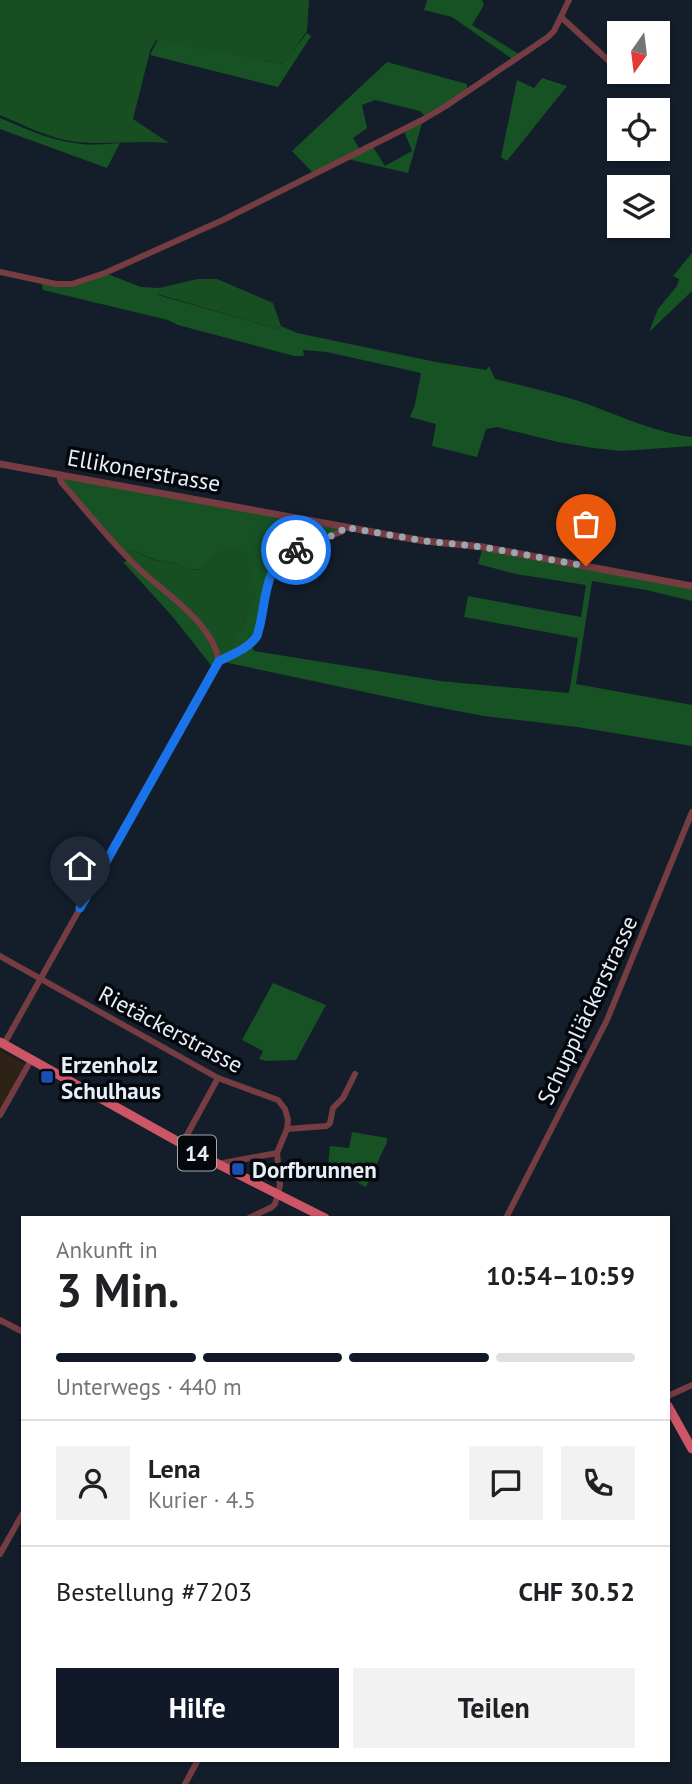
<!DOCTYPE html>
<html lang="de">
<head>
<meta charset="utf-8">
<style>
  :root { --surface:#fff; --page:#f2f2f2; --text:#202124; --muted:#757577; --line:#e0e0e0; --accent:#111827 }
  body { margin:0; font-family:"PT Sans",sans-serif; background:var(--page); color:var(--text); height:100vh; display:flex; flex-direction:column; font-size:26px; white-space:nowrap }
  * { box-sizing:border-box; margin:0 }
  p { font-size:23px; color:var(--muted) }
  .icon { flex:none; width:38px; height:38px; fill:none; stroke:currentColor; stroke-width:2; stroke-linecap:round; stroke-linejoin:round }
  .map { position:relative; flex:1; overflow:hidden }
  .sheet { position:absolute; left:21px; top:1216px; width:649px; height:546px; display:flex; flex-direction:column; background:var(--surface); border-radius:0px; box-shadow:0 2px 5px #0004 }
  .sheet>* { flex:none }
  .needle { width:46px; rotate:194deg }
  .tools { position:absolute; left:607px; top:21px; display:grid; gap:14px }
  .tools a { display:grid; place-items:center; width:63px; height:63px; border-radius:0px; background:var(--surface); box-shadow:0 2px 5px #0004; font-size:35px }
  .pin { position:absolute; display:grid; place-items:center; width:60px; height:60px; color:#fff; margin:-72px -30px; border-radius:50% 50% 50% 0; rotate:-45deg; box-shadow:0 0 7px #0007 }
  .pin .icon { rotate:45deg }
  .courier { position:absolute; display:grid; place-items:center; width:70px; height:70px; margin:-35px; border:5px solid #1a73e8; border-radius:50%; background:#fff; color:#222; box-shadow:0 2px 9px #0007 }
  .summary em { font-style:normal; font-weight:700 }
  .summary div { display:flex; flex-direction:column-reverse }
  .summary { display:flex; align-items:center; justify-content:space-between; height:119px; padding:0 35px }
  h1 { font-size:46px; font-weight:700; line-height:52px }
  .bar { display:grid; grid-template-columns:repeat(4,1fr); gap:10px 7px; align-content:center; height:84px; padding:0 35px }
  .bar i { height:9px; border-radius:5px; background:var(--line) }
  .bar .current { background:var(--accent) }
  .bar p { grid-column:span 4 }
  .line { display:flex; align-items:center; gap:18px; padding:0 35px; border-top:2px solid var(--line) }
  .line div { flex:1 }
  .round { display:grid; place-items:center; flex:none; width:74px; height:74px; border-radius:0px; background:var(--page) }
  .cta { display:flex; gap:14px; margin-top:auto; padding:14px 35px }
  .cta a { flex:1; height:80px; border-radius:0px; background:var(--accent); color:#fff; font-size:28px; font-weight:700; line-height:80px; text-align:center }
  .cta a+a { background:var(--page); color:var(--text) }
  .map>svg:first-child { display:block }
  .education { fill:#2d2213 }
  .green { fill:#175224 }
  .forest { fill:#174f23 }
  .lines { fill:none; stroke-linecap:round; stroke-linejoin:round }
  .minor { stroke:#753c42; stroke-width:6 }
  .tertiary { stroke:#753c42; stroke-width:7 }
  .primary { stroke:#cc5666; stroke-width:9 }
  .done { stroke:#9da5af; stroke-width:7; stroke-dasharray:0 12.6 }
  .route { stroke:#1a73e8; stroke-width:9 }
  .transit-dot { fill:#1a4fb4; stroke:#04080d; stroke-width:2.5 }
  .labels { text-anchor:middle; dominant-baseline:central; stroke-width:7; stroke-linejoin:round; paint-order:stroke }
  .shield { fill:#04080d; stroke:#a3a9b1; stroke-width:2 }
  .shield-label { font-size:21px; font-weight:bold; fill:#e7eef7 }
  .street-label { font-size:23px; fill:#e7eef7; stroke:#04080d }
  .poi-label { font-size:23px; font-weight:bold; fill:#e7eef7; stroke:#04080d; text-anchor:start }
</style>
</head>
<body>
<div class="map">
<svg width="692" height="1784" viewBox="0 0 692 1784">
  <rect width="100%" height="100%" fill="#131e2a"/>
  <!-- education -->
  <polygon class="education" points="0,1050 28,1066 0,1114"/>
  <!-- green -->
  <g class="green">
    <polygon points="427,0 482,0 484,5 472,25 519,54 512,59 452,17 424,10"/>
    <polygon points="307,33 311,36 278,87 150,55 158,39 283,64"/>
    <polygon points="387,62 467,84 467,91 425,116 420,111 375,100 362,105 367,128 353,138 362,153 373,147 385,166 412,151 404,131 422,123 408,173 343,158 313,173 292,151"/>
    <polygon points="542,78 567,86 507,161 501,157 517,80 534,88"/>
    <path d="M0 118C24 128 49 140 75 143 90 146 105 144 120 143L107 168 0 129Z"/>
    <polygon points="692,253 692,291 649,332 658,309 677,286 679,279 673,276"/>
    <path d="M105 273 141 287 159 288 158 295 278 329 281 326 297 333 436 362 486 370 489 366 495 379C523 386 551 392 579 401 616 414 652 432 692 437V446L621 451 593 448 558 442 497 427 486 429 477 457 432 446 436 424 410 417 415 404 421 373 327 352 303 350 304 356H294L178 325 168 320 43 290 41 281 72 284Z"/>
    <polygon points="59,474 343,530 306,546 277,563 259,629 251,644 254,651 440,681 569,693 578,638 464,617 468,596 581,617 586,585 516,574 478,564 483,547 692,586 692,601 646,590 592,581 576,684 692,705 692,746 577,727 484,716 426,705 219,661 214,669 172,616 123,562 130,560 236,633 243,630 246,613 255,598 221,551 202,569 188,570 175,563 155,560 132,550 121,550 61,482"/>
    <polygon points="273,983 326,1005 296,1060 267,1061 259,1059 263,1051 242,1040"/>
    <polygon points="352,1132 387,1138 387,1142 366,1187 328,1166 330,1146 349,1148"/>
  </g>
  <!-- forest -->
  <g class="forest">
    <path d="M0 0H309L307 31 284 64 156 40 150 51 133 119 169 143C138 140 106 145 77 142 50 139 24 125 0 115Z"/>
    <polygon points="198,279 217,279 273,303 281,326 278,329 157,294 159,288"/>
    <polygon points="236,548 246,553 253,566 255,598 246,613 243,630 236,633 233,649 217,651 208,635 121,550 132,550 154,560 175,563 188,570 202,569 221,551"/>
  </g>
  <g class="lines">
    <!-- minor -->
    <g class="minor">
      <polyline points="562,18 620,71"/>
      <polyline points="620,72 629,79"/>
      <polyline points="0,272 56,284 72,284 105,273 223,220 424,119 446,106 548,37 554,31 569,0"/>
      <path d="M59 474 61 482C84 508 107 537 132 562 160 591 212 620 219 661"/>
      <polyline points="0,956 218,1078 278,1100 285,1109 288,1120 287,1129 277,1153 280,1185 278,1194 275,1204 272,1207 249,1218"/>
      <path d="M4 1044 214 669C224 653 246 652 257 636 263 617 264 596 270 577 279 549 316 542 341 532L344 526"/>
      <polyline points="0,1115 31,1060"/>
      <polyline points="287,1129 327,1126 330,1123 333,1108 343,1098 355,1074"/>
      <polyline points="182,1144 218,1078"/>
      <polyline points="218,1164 277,1153"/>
      <polyline points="506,1218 607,1020 692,812"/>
      <polyline points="0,1320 23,1332"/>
      <polyline points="668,1396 692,1385"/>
      <polyline points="0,1554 23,1513"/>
      <polyline points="185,1784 198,1760"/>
    </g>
    <!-- tertiary -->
    <polyline class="tertiary" points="0,464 395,536 425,541 483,547 692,586"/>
    <!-- primary -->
    <g class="primary">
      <polyline points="0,1042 218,1164 325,1218"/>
      <polyline points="668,1406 692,1449"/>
    </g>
  </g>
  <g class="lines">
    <!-- done -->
    <polyline class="done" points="296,550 341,532 344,527 425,541 483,547 586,566"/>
    <!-- route -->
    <path class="route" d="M80 908 219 661C233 654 248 649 257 636 268 603 260 567 296 550"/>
  </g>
  <!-- markers -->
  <g class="transit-dot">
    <rect x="40" y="1070" width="14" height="14" rx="3.5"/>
    <rect x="231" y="1162" width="14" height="14" rx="3.5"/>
  </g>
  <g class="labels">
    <!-- shield labels -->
    <rect class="shield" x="178" y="1135.5" width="38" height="35" rx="5"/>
    <g class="shield-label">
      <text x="197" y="1153">14</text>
    </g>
    <!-- street labels -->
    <g class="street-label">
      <text transform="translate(144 470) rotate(10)">Ellikonerstrasse</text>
      <text transform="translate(587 1010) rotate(-65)">Schuppliäckerstrasse</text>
      <text transform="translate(171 1029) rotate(28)">Rietäckerstrasse</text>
    </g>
    <!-- poi labels -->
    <g class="poi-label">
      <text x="61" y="1064">Erzenholz<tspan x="61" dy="26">Schulhaus</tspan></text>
      <text x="252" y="1169">Dorfbrunnen</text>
    </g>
  </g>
</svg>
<div class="tools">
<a><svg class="needle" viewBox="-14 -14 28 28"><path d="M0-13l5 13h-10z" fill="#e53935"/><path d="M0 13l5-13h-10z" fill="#757577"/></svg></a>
<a><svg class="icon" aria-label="locate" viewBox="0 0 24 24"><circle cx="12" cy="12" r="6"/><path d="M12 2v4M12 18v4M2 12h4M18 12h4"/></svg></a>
<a><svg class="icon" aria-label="layers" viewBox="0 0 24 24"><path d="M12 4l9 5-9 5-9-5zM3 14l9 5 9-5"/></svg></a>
</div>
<div class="pin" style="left:586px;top:566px;background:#ea580c"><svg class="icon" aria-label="bag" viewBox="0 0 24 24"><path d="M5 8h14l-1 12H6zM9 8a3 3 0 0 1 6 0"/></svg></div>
<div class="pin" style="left:80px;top:908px;background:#1f2937"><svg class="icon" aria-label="home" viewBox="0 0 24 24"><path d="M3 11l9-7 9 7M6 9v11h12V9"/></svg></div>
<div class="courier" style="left:296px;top:550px"><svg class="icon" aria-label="bike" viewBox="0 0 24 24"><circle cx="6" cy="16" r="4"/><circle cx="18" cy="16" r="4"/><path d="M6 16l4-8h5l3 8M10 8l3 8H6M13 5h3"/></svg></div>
<section class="sheet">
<div class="summary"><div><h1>3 Min.</h1><p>Ankunft in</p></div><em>10:54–10:59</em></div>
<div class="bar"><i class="current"></i><i class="current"></i><i class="current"></i><i></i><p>Unterwegs · 440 m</p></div>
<div class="line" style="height:126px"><a class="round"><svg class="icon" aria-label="person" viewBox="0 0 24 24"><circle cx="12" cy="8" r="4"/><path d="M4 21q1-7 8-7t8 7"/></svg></a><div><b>Lena</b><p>Kurier · 4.5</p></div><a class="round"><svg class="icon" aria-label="chat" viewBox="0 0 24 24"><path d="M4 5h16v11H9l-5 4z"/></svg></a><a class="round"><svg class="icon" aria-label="phone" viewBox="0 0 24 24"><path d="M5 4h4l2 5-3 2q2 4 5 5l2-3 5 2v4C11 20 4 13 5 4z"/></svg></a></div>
<div class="line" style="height:91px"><div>Bestellung #7203</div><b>CHF 30.52</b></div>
<div class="cta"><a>Hilfe</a><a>Teilen</a></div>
</section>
</div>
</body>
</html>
